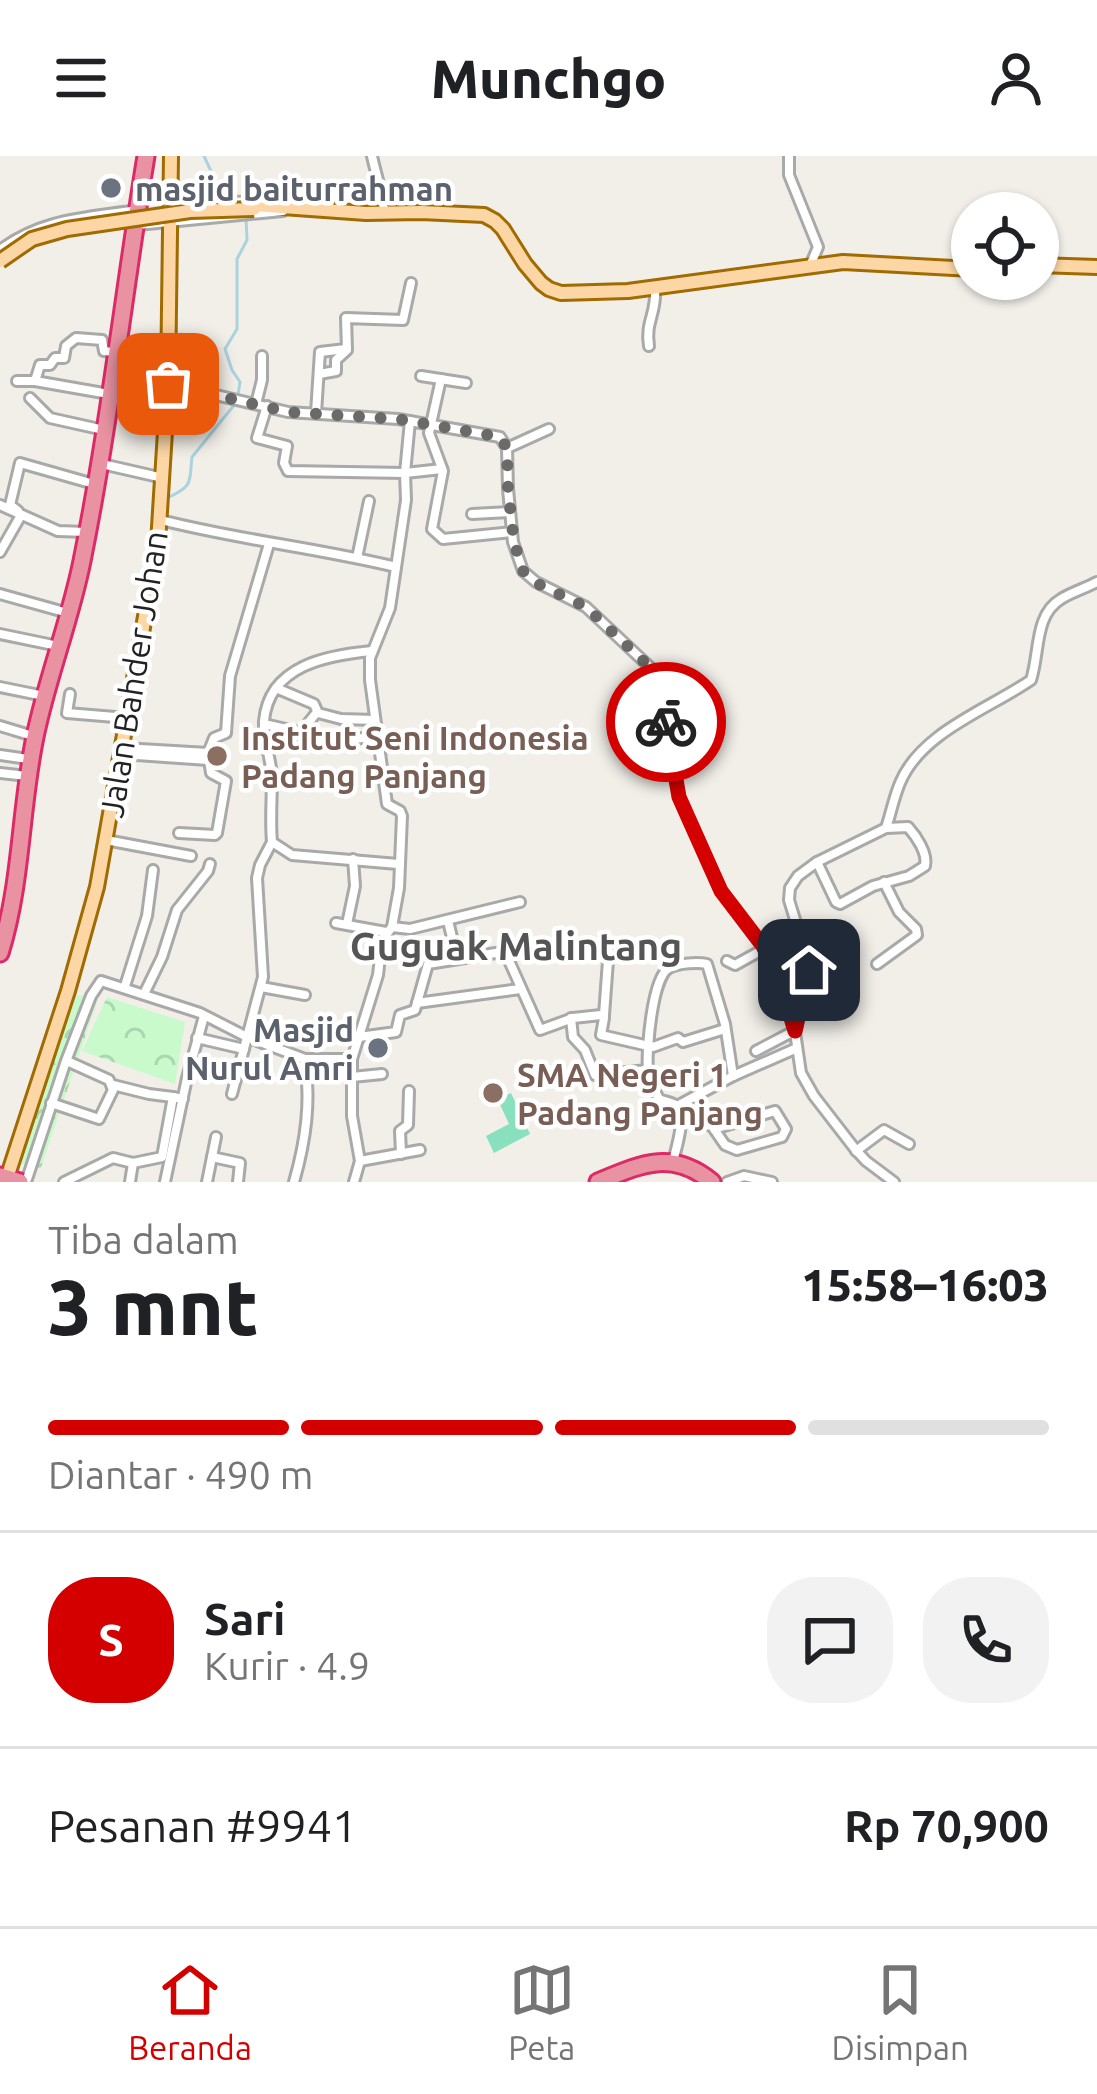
<!DOCTYPE html>
<html lang="id">
<head>
<meta charset="utf-8">
<style>
  :root { --surface:#fff; --page:#f2f2f2; --text:#202124; --muted:#757577; --line:#e0e0e0; --accent:#d40000 }
  body { margin:0; font-family:Ubuntu,sans-serif; background:var(--page); color:var(--text); height:100vh; display:flex; flex-direction:column; font-size:45px; white-space:nowrap }
  * { box-sizing:border-box; margin:0 }
  p { font-size:39px; color:var(--muted) }
  .icon { flex:none; width:66px; height:66px; fill:none; stroke:currentColor; stroke-width:2; stroke-linecap:round; stroke-linejoin:round }
  .map { position:relative; height:1026px; overflow:hidden }
  .panel { display:flex; flex-direction:column; background:var(--surface); flex:1 }
  .panel>* { flex:none }
  .fabs { position:absolute; left:951px; top:36px; display:grid; gap:24px }
  .fabs a { display:grid; place-items:center; width:108px; height:108px; border-radius:50%; background:var(--surface); box-shadow:0 3px 9px #0004; font-size:60px }
  .pin { position:absolute; display:grid; place-items:center; width:102px; height:102px; color:#fff; margin:-51px; border-radius:24px; box-shadow:0 6px 18px #0006 }
  .courier { position:absolute; display:grid; place-items:center; width:120px; height:120px; margin:-60px; border:9px solid #d40000; border-radius:50%; background:#fff; color:#222; box-shadow:0 3px 15px #0007 }
  .summary em { font-style:normal; font-weight:800 }
  .summary div { display:flex; flex-direction:column-reverse }
  .summary { display:flex; align-items:center; justify-content:space-between; height:204px; padding:0 48px }
  h1 { font-size:78px; font-weight:800; line-height:90px }
  .bar { display:grid; grid-template-columns:repeat(4,1fr); gap:18px 12px; align-content:center; height:144px; padding:0 48px }
  .bar i { height:15px; border-radius:9px; background:var(--line) }
  .bar .current { background:var(--accent) }
  .bar p { grid-column:span 4 }
  .line { display:flex; align-items:center; gap:30px; padding:0 48px; border-top:3px solid var(--line) }
  .line div { flex:1 }
  .round { display:grid; place-items:center; flex:none; width:126px; height:126px; border-radius:48px; background:var(--page) }
  header { display:flex; justify-content:space-between; align-items:center; height:156px; padding:0 48px; background:var(--surface); font-size:54px; font-weight:800 }
  .dock { display:flex; justify-content:space-around; align-items:center; height:168px; border-top:3px solid var(--line); background:var(--surface); font-size:33px; color:var(--muted) }
  .dock a { display:grid; justify-items:center; gap:6px }
  .dock .current { color:var(--accent) }
  .map>svg:first-child { display:block }
  .park { fill:url(#park-crowns) }
  .pitch { fill:#88e0be }
  .lines { fill:none; stroke-linecap:round; stroke-linejoin:round }
  .stream { stroke:#aad3df; stroke-width:3 }
  .minor-casing { stroke:#a9a9a9; stroke-width:14 }
  .major-casing { stroke:#a06b00; stroke-width:18 }
  .highway-casing { stroke:#dc2a67; stroke-width:21 }
  .minor { stroke:#fff; stroke-width:8 }
  .major { stroke:#fcd6a4; stroke-width:12 }
  .highway { stroke:#e892a2; stroke-width:15 }
  .major-bridge-casing { stroke:#a06b00; stroke-width:18; stroke-linecap:butt }
  .major-bridge { stroke:#fcd6a4; stroke-width:12 }
  .done { stroke:#6b6a68; stroke-width:12; stroke-dasharray:0 21.6 }
  .route { stroke:#d40000; stroke-width:15 }
  .worship-dot { fill:#6b7280; stroke:#fff; stroke-width:4.5 }
  .education-dot { fill:#8d6e63; stroke:#fff; stroke-width:4.5 }
  .labels { text-anchor:middle; dominant-baseline:central; stroke-width:9; stroke-linejoin:round; paint-order:stroke }
  .worship-label { font-size:33px; font-weight:bold; fill:#5b616d; stroke:#fff; text-anchor:start }
  .street-label { font-size:33px; fill:#222; stroke:#fff }
  .education-label { font-size:33px; font-weight:bold; fill:#785e54; stroke:#fff; text-anchor:start }
  .quarter-label { font-size:39px; font-weight:bold; fill:#555; stroke:#fff }
</style>
</head>
<body>
<header><svg class="icon" aria-label="menu" viewBox="0 0 24 24"><path d="M4 6h16M4 12h16M4 18h16"/></svg>Munchgo<svg class="icon" aria-label="person" viewBox="0 0 24 24"><circle cx="12" cy="8" r="4"/><path d="M4 21q1-7 8-7t8 7"/></svg></header>
<div class="map">
<svg width="1097" height="1026" viewBox="0 0 1097 1026">
  <defs>
    <pattern id="park-crowns" width="20" height="18" patternUnits="userSpaceOnUse" patternTransform="scale(3)"><rect width="20" height="18" fill="#c8facc"/><path d="M2 6a3 3 0 1 1 6 0M12 15a3 3 0 1 1 6 0" fill="none" stroke="#acd6af"/></pattern>
  </defs>
  <rect width="100%" height="100%" fill="#f2efe9"/>
  <!-- park -->
  <g class="park">
    <polygon points="70,839 99,840 41,1012 15,1007"/>
    <polygon points="107,841 185,866 175,928 82,895"/>
  </g>
  <!-- pitch -->
  <polygon class="pitch" points="511,937 530,978 494,997 486,980 509,968 498,944"/>
  <g class="lines">
    <!-- stream -->
    <g class="stream">
      <polyline points="204,0 217,28 230,44"/>
      <polyline points="238,239 240,226 232,214 225,193 237,173 237,103 247,84 246,62"/>
      <path d="M167 342C194 330 189 326 192 301L235 248"/>
    </g>
    <defs>
      <g id="minor">
        <path d="M372 0C376 19 383 37 384 56"/>
        <polyline points="789,0 789,19 818,91 810,110"/>
        <polyline points="171,49 254,45"/>
        <polyline points="137,69 283,55"/>
        <path d="M0 94C43 62 86 62 137 54"/>
        <path d="M649 190C645 165 657 158 655 132"/>
        <polyline points="319,218 336,215 336,204 347,194 346,162 403,164 411,127"/>
        <polyline points="421,220 466,227"/>
        <polyline points="441,223 429,277 443,315 432,373 443,383 512,376"/>
        <polyline points="17,225 35,225 109,238"/>
        <polyline points="35,225 40,209 50,209 55,202 64,202 66,190 76,182 102,184 104,195 114,196"/>
        <polyline points="169,228 288,256 398,263 500,281 507,292 508,333 513,386 523,415 536,426 586,451 654,515 660,528 679,641 721,735 762,790 780,826 795,876 801,917 814,940 855,993 866,1005 894,1026"/>
        <polyline points="30,242 50,262 104,274"/>
        <polyline points="256,248 262,224 262,200"/>
        <polyline points="267,250 257,282 287,290 284,307 288,315 405,317 442,313"/>
        <polyline points="316,257 320,196 346,193"/>
        <polyline points="507,292 549,273"/>
        <polyline points="102,308 163,322"/>
        <polyline points="0,349 58,375 87,376"/>
        <polyline points="472,358 510,356"/>
        <path d="M161 364C239 384 318 392 396 411"/>
        <polyline points="0,396 20,361 18,355 10,349 20,307 94,328"/>
        <polyline points="357,402 369,345"/>
        <polyline points="0,438 68,457"/>
        <polyline points="0,478 58,490"/>
        <path d="M372 495C328 499 269 509 264 565 263 583 271 602 272 621 272 643 270 664 272 686L292 699 398 708"/>
        <polyline points="0,531 44,540"/>
        <polyline points="276,532 314,548 318,557 341,563 375,564"/>
        <polyline points="70,538 67,557 127,562"/>
        <polyline points="264,568 304,577 307,586 300,591 267,584"/>
        <polyline points="0,570 33,580"/>
        <polyline points="304,577 305,571 317,556"/>
        <polyline points="307,586 378,581"/>
        <polyline points="123,592 208,597"/>
        <polyline points="122,598 208,604"/>
        <polyline points="0,599 28,603"/>
        <polyline points="0,617 27,620"/>
        <polyline points="179,677 215,679 217,677 226,625 211,617 208,597 214,582 226,577 230,520 269,388"/>
        <polyline points="106,684 191,700"/>
        <path d="M817 706 836 746 840 748 873 730 909 720 925 710C928 697 916 680 908 671L886 672"/>
        <polyline points="448,765 457,802"/>
        <polyline points="336,767 386,776"/>
        <polyline points="347,768 355,730 353,703"/>
        <polyline points="392,771 410,773 520,746"/>
        <polyline points="727,805 735,809 764,793"/>
        <polyline points="877,808 917,779 916,773 899,756 884,726"/>
        <polyline points="125,830 147,760 153,714"/>
        <polyline points="261,831 305,839"/>
        <polyline points="144,838 162,801 177,754 208,715 210,708"/>
        <polyline points="417,847 520,833"/>
        <polyline points="604,859 609,791"/>
        <polyline points="571,862 573,881 585,894 595,919 648,914"/>
        <polyline points="359,881 396,876 400,859 415,854 428,808 502,796 506,798 540,874 573,862 601,859 604,862 601,879 653,891 678,882 683,886 725,873"/>
        <polyline points="197,882 244,893"/>
        <path d="M756 895 796 874 809 809 789 744 790 732 798 720 817 706 886 672C891 657 894 641 900 627 921 576 989 553 1031 524 1040 497 1034 459 1061 443 1072 436 1086 432 1097 426"/>
        <polyline points="352,903 352,960 360,1005 354,1026"/>
        <polyline points="352,921 382,918"/>
        <polyline points="113,929 149,938 173,941"/>
        <polyline points="232,938 263,821 257,722 260,709 272,686"/>
        <polyline points="51,947 99,963 113,934 109,924 67,905"/>
        <polyline points="677,950 733,920 797,892"/>
        <polyline points="680,963 712,970 725,989 737,994 782,981 786,973 775,955 714,973"/>
        <polyline points="856,995 884,974 909,988"/>
        <polyline points="401,998 400,975 408,969 409,935"/>
        <polyline points="212,1001 240,1007 238,1026"/>
        <polyline points="360,1005 420,994"/>
        <path d="M673 1005C676 994 686 961 678 951 674 946 665 946 659 943 654 934 649 925 648 915 646 896 652 821 669 812 679 807 698 806 707 808L725 868 733 920"/>
        <polyline points="26,1026 66,905 91,840 101,825 200,857 247,881 305,903 352,903 378,819 382,784 392,771 399,732 402,660 400,655 387,648 370,524 370,502 390,452 406,344 405,317 410,265"/>
        <polyline points="64,1026 113,1002 133,1007 162,1001 173,941 183,943"/>
        <polyline points="130,1026 133,1007"/>
        <polyline points="165,1026 187,922 204,860"/>
        <polyline points="207,1026 216,981"/>
        <path d="M294 1026C306 984 311 946 305 903"/>
        <polyline points="727,1026 744,1020 772,1026"/>
      </g>
      <g id="major">
        <polyline points="254,49 366,57 421,56 484,59 495,65 503,73 525,108 541,127 549,133 561,137 628,135 843,106 972,113"/>
        <polyline points="1038,109 1097,111"/>
        <polyline points="7,1022 68,835 97,731 158,387 168,228 171,0"/>
      </g>
      <g id="highway">
        <path d="M0 797C22 727 20 653 35 581 47 522 70 465 82 405 109 271 124 135 146 0"/>
        <polyline points="0,1020 20,1026"/>
        <path d="M598 1026C641 1008 672 993 712 1026"/>
      </g>
    </defs>
    <!-- minor casing -->
    <use href="#minor" class="minor-casing"/>
    <!-- major casing -->
    <use href="#major" class="major-casing"/>
    <!-- highway casing -->
    <use href="#highway" class="highway-casing"/>
    <!-- minor -->
    <use href="#minor" class="minor"/>
    <!-- major -->
    <use href="#major" class="major"/>
    <!-- highway -->
    <use href="#highway" class="highway"/>
    <defs>
      <polyline id="major-bridge" points="0,105 32,83 67,73 190,55 254,53"/>
    </defs>
    <!-- major-bridge casing -->
    <use href="#major-bridge" class="major-bridge-casing"/>
    <!-- major-bridge -->
    <use href="#major-bridge" class="major-bridge"/>
  </g>
  <g class="lines">
    <!-- done -->
    <polyline class="done" points="168,228 288,256 398,263 500,281 507,292 508,333 514,386 523,415 536,427 586,451 654,515 660,528 666,566"/>
    <!-- route -->
    <polyline class="route" points="666,566 679,641 721,735 763,790 780,826 795,875 809,814"/>
  </g>
  <!-- markers -->
  <g class="worship-dot">
    <circle cx="111" cy="32" r="12"/>
    <circle cx="378" cy="892" r="12"/>
  </g>
  <g class="education-dot">
    <circle cx="217" cy="600" r="12"/>
    <circle cx="493" cy="937" r="12"/>
  </g>
  <g class="labels">
    <!-- worship labels -->
    <g class="worship-label">
      <text x="135" y="32">masjid baiturrahman</text>
      <text x="354" y="873" text-anchor="end">Masjid<tspan x="354" dy="38">Nurul Amri</tspan></text>
    </g>
    <!-- street labels -->
    <g class="street-label">
      <text transform="translate(133 518) rotate(-81)">Jalan Bahder Johan</text>
    </g>
    <!-- education labels -->
    <g class="education-label">
      <text x="241" y="581">Institut Seni Indonesia<tspan x="241" dy="38">Padang Panjang</tspan></text>
      <text x="517" y="918">SMA Negeri 1<tspan x="517" dy="38">Padang Panjang</tspan></text>
    </g>
    <!-- quarter labels -->
    <g class="quarter-label">
      <text x="516" y="789">Guguak Malintang</text>
    </g>
  </g>
</svg>
<div class="fabs">
<a><svg class="icon" aria-label="locate" viewBox="0 0 24 24"><circle cx="12" cy="12" r="6"/><path d="M12 2v4M12 18v4M2 12h4M18 12h4"/></svg></a>
</div>
<div class="pin" style="left:168px;top:228px;background:#ea580c"><svg class="icon" aria-label="bag" viewBox="0 0 24 24"><path d="M5 8h14l-1 12H6zM9 8a3 3 0 0 1 6 0"/></svg></div>
<div class="pin" style="left:809px;top:814px;background:#1f2937"><svg class="icon" aria-label="home" viewBox="0 0 24 24"><path d="M3 11l9-7 9 7M6 9v11h12V9"/></svg></div>
<div class="courier" style="left:666px;top:566px"><svg class="icon" aria-label="bike" viewBox="0 0 24 24"><circle cx="6" cy="16" r="4"/><circle cx="18" cy="16" r="4"/><path d="M6 16l4-8h5l3 8M10 8l3 8H6M13 5h3"/></svg></div>
</div>
<section class="panel">
<div class="summary"><div><h1>3 mnt</h1><p>Tiba dalam</p></div><em>15:58–16:03</em></div>
<div class="bar"><i class="current"></i><i class="current"></i><i class="current"></i><i></i><p>Diantar · 490 m</p></div>
<div class="line" style="height:216px"><b class="round" style="background:var(--accent);color:#fff">S</b><div><b>Sari</b><p>Kurir · 4.9</p></div><a class="round"><svg class="icon" aria-label="chat" viewBox="0 0 24 24"><path d="M4 5h16v11H9l-5 4z"/></svg></a><a class="round"><svg class="icon" aria-label="phone" viewBox="0 0 24 24"><path d="M5 4h4l2 5-3 2q2 4 5 5l2-3 5 2v4C11 20 4 13 5 4z"/></svg></a></div>
<div class="line" style="height:156px"><div>Pesanan #9941</div><b>Rp 70,900</b></div>
</section>
<nav class="dock">
<a class="current"><svg class="icon" aria-label="home" viewBox="0 0 24 24"><path d="M3 11l9-7 9 7M6 9v11h12V9"/></svg>Beranda</a>
<a><svg class="icon" aria-label="map" viewBox="0 0 24 24"><path d="M3 6l6-2 6 2 6-2v14l-6 2-6-2-6 2zM9 4v14M15 6v14"/></svg>Peta</a>
<a><svg class="icon" aria-label="saved" viewBox="0 0 24 24"><path d="M7 4h10v16l-5-4-5 4z"/></svg>Disimpan</a>
</nav>
</body>
</html>
